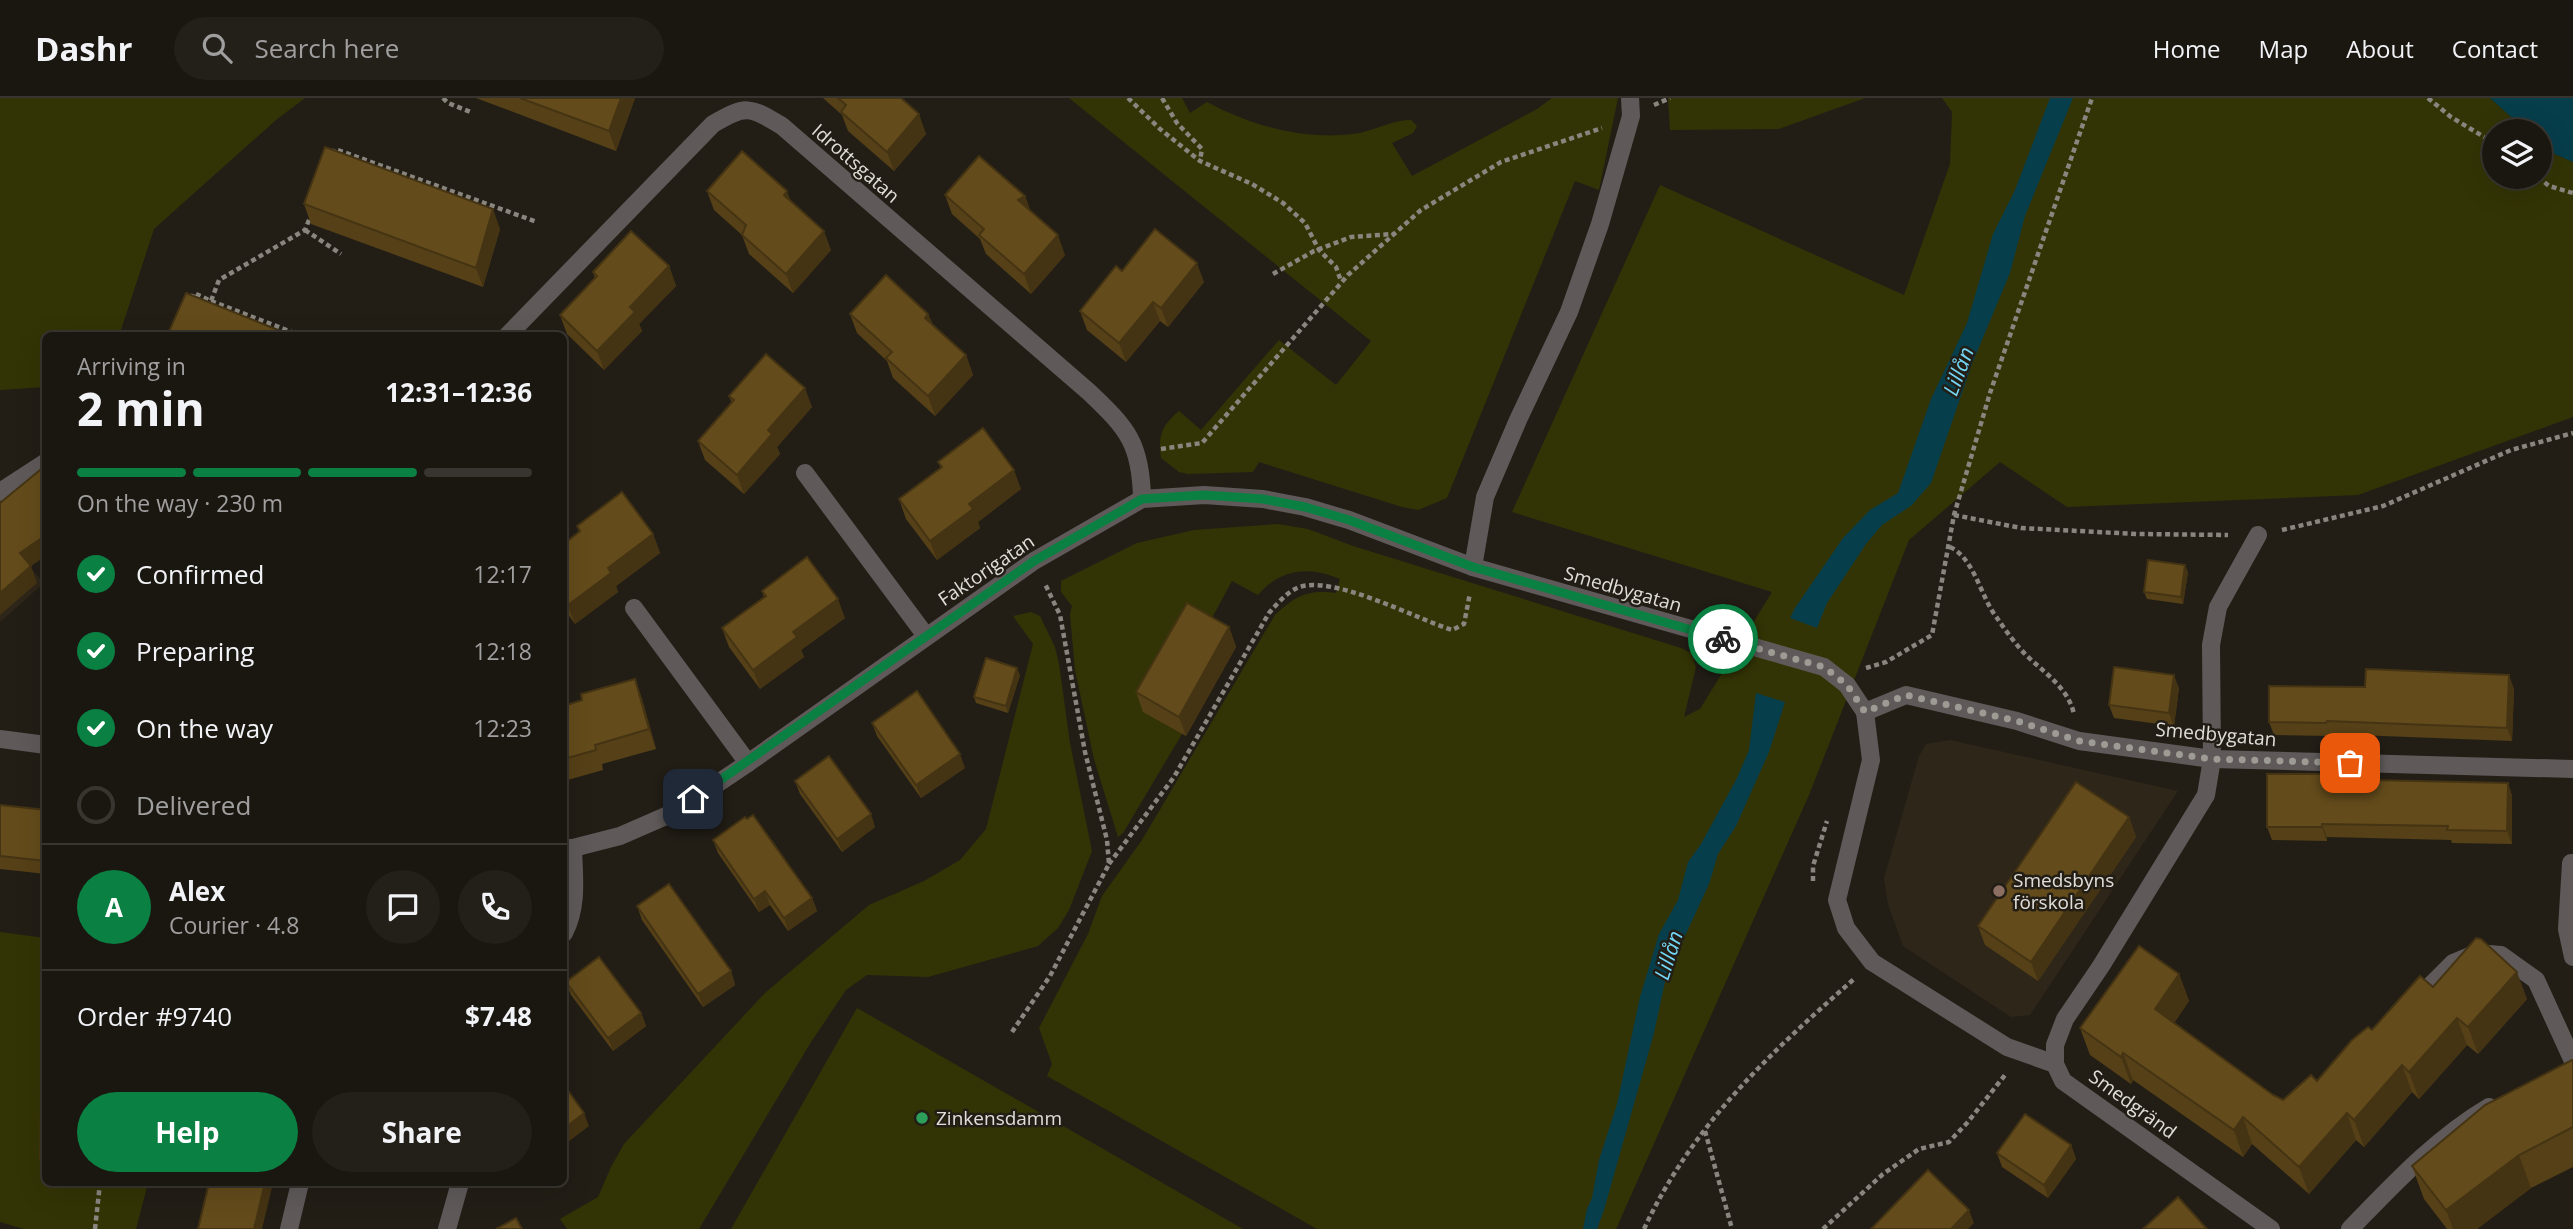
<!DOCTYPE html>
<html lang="en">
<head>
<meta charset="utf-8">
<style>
  :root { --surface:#1a1610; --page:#231f19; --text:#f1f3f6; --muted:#9f9f9f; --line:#383530; --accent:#0b8043 }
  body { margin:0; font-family:"Open Sans",sans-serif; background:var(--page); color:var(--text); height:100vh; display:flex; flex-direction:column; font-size:26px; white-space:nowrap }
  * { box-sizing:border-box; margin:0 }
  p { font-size:23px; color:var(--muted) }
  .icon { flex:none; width:38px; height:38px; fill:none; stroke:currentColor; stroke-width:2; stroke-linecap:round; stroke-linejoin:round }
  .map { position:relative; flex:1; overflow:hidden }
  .side { position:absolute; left:42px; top:234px; width:525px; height:854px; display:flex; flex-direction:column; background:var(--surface); border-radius:10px; box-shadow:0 7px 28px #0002,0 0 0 2px var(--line) }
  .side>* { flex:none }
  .fabs { position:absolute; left:2482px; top:21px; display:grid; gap:14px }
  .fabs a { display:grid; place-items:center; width:70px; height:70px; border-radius:50%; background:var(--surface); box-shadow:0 7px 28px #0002,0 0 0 2px var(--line); font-size:35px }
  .pin { position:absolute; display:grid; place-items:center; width:60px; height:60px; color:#fff; margin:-30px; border-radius:14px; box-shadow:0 4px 10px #0006 }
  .courier { position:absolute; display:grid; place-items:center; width:70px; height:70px; margin:-35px; border:5px solid #0b8043; border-radius:50%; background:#fff; color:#222; box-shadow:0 2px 9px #0007 }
  .overview em { font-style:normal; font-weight:700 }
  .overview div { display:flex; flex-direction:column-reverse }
  .overview { display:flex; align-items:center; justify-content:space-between; height:119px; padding:0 35px }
  h1 { font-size:46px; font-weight:700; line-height:52px }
  .bar { display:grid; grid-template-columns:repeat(4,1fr); gap:10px 7px; align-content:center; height:84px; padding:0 35px }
  .bar i { height:9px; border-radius:5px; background:var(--line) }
  .bar .on { background:var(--accent) }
  .bar p { grid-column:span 4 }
  .line { display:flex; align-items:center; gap:18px; padding:0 35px; border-top:2px solid var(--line) }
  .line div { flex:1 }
  .round { display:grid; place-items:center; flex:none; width:74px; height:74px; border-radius:37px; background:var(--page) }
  ol { padding:0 35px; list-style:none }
  li { display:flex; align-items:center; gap:21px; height:77px }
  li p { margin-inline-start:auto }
  li .icon { padding:7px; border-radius:50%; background:var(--accent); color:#fff; stroke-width:4 }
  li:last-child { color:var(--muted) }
  li i { width:38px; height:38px; border:4px solid var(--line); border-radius:50% }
  .cta { display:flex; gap:14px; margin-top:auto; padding:14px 35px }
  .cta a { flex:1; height:80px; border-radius:42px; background:var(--accent); color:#fff; font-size:28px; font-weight:700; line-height:80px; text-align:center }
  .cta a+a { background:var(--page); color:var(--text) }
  header { display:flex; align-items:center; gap:42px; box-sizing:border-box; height:98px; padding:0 35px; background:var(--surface); border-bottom:2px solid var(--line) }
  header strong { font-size:33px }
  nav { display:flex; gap:38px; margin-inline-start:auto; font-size:24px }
  .search { width:490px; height:63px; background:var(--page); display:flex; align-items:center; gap:18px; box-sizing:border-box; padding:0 24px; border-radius:38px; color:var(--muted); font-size:26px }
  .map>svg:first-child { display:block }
  .built { fill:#2e2619 }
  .green { fill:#333405 }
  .water { fill:#073e4c }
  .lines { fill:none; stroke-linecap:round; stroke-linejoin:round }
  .path { stroke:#89857f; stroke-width:4.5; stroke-dasharray:5 3.5; stroke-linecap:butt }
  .minor { stroke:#5f5a59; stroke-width:18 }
  .wall { fill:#554017 }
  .shaded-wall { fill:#453413 }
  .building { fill:#634b1b; stroke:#453413; stroke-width:2 }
  .done { stroke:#9e9b95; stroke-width:7; stroke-dasharray:0 12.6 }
  .route { stroke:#0b8043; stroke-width:9 }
  .education-dot { fill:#8d6e63; stroke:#221e16; stroke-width:2.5 }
  .leisure-dot { fill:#2e9e5b; stroke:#221e16; stroke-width:2.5 }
  .labels { text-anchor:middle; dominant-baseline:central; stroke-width:5; stroke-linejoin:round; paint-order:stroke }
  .street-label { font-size:19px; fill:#e1ded9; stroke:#221e16 }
  .poi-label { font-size:19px; fill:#e1ded9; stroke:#221e16; text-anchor:start }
  .water-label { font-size:21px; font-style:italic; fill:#74d6f5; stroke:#221e16 }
</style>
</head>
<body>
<header>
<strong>Dashr</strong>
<div class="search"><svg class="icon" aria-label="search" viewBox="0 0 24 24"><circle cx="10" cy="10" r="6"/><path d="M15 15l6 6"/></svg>Search here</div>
<nav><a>Home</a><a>Map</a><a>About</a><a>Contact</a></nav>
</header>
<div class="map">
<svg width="2573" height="1131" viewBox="0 0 2573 1131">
  <rect width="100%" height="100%" fill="#221e16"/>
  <!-- built -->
  <g class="built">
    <polygon points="0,436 44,485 0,524"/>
    <polygon points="1950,642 2178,693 2030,917 2011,919 1903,848 1888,806 1884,780 1919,658 1926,646"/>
  </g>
  <!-- green -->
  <g class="green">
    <polygon points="0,0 305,0 276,22 154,131 119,238 46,238 45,289 0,292"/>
    <path d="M1069 0H1182L1190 15 1207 4C1252 28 1302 42 1353 36 1371 34 1395 21 1411 22L1417 28 1413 35 1392 45 1412 78 1537 11 1552 0H1618L1599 92 1575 83 1447 400 1418 412 1402 409 1259 364 1253 374 1188 376 1179 374 1161 360C1158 338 1161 328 1179 313L1201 332 1279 242 1336 287 1371 243Z"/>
    <polygon points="1668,0 1865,0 1779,31 1670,32"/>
    <path d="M1942 0H2490L2527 33H2494V79H2539V44L2550 54 2573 64V319L2358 397 2067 409 2000 364 1909 442 1809 697 1616 1131H1317L1047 978 1052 966 1039 930 1088 836 1102 798 1142 742 1275 517C1295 498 1307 491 1336 495L1340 481C1309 468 1281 470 1258 497L1232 483 1206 531 1182 636 1123 735 1118 739 1094 661 1075 572 1070 516 1072 508 1061 494V483L1137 445 1194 432 1278 426 1308 431 1353 448 1681 550 1691 555 1696 569 1684 619 1700 611 1772 494 1512 414 1660 87 1904 197 1950 66 1952 14Z"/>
    <polygon points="1031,514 1040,518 1055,549 1059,566 1070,645 1092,753 1069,812 1058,830 1038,848 928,879 867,877 846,892 811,944 699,1131 567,1131 560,1121 598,1099 611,1069 624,1046 765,895 869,807 924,783 960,762 986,731 1033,546 1013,518"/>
    <polygon points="0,834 45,840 43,1068 45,1069 46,1085 148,1085 136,1131 24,1131 0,1124"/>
    <polygon points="857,910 1243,1131 731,1131"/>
  </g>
  <!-- water -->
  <g class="water">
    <polygon points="2050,0 2073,0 2025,118 2010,175 1972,266 1931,385 1912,407 1882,427 1866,446 1827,505 1817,530 1790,520 1795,510 1843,440 1870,412 1898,395 1931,301 1967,225 1993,136 2015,92"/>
    <polygon points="2490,0 2573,0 2573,64 2550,54 2539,44 2539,33 2527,33"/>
    <polygon points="1756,595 1785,604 1769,654 1736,728 1718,756 1709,786 1666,879 1654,935 1604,1112 1597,1131 1583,1131 1587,1111 1592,1100 1599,1062 1617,1006 1640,899 1659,836 1678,802 1688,764 1701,746 1737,680 1749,652"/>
  </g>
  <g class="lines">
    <!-- path -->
    <g class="path">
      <polyline points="443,0 448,5 473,15"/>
      <polyline points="1128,0 1160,31 1200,63 1252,86 1283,105 1305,125 1319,152 1336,169 1341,183"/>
      <polyline points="1162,0 1177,25 1202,51 1200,62"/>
      <polyline points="2428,0 2451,19 2494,45"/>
      <polyline points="1654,7 1670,0"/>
      <polyline points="333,56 335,51 537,124"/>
      <polyline points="2538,79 2549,88 2573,95"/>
      <polyline points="305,132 341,156"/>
      <polyline points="1273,176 1314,153 1351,139 1393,136"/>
      <polyline points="192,201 194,195 211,203 219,182 305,132 311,117"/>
      <polyline points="211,203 302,238"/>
      <polyline points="1161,351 1202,345 1348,177 1421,112 1501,64 1602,30"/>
      <polyline points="1954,417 2021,430 2137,436 2228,437"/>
      <polyline points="2282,432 2383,408 2511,352 2573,335"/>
      <path d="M1950 449C1975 461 1980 498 1997 520 2006 533 2016 547 2027 558 2046 576 2068 590 2074 616"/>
      <polyline points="1866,570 1886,564 1932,537 1954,417 1990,295 2092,0"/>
      <path d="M1109 766 1174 679 1269 515C1277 506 1286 495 1297 490 1330 475 1417 521 1452 532L1464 526 1470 495"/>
      <polyline points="1813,783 1813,768 1827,723"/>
      <polyline points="1012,934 1050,878 1109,766 1107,742 1085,654 1060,517 1045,486"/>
      <polyline points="1705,1033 1732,1131"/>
      <polyline points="95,1131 100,1085"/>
      <path d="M1644 1131C1693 1026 1769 956 1854 881"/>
      <polyline points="1823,1131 1883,1076 1919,1051 1949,1044 1967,1025 2005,977"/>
    </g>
    <!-- minor -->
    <g class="minor">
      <path d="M507 238 713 26C746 7 749 8 782 28L1089 294C1128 331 1141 346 1142 401"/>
      <polyline points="805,375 926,538"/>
      <polyline points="0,394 46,364"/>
      <polyline points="2258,437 2218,509 2211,547 2212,661 2206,697 2101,868 2065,921 2055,947 2055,966 2063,983 2271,1131"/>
      <polyline points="1473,469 1485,399 1518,322 1569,214 1600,126 1631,18 1630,0"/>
      <polyline points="634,510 748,665"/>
      <polyline points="1865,614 1871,662 1837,802 1846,830 1872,864 2007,949 2055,966"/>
      <polyline points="0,641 46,647"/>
      <polyline points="564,750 573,750 620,738 675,714 748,665 1034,463 1142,401 1204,397 1263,401 1305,409 1349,422 1473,469 1824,569 1847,587 1865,614 1906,597 2017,623 2079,643 2212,661 2573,671"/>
      <polyline points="2573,765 2571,765 2567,831 2573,859"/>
      <path d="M564 835C578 808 574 780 573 750"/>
      <polyline points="2414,904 2453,865 2477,855 2501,857 2536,882 2573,963"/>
      <polyline points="289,1131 300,1085"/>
      <polyline points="447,1131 460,1085"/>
      <path d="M2350 1131C2393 1087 2435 1041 2489 1009"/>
    </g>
  </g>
  <!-- wall -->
  <g class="wall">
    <polygon points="476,0 635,0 616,53"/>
    <polygon points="823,0 901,0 926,36 894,73 848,33 842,17"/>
    <polygon points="707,93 791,104 831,152 793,195 749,156 742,137 714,112"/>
    <polygon points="945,97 1025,98 1030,112 1065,157 1031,196 986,156 980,141 952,116"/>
    <polygon points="304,106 500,131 483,189 311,126"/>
    <polygon points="669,168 676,188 639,226 642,233 604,272 567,236 560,217 595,180 593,174"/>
    <polygon points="1122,173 1204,184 1168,229 1160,223 1126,264 1087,232 1080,213"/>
    <polygon points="850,216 928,216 933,227 966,257 973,277 935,318 893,280 887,263 857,235"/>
    <polygon points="729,298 812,309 777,349 780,356 744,396 705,362 698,343 732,305"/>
    <polygon points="938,364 1021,391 978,424 980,430 937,462 906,421 899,401 941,370"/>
    <polygon points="577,428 653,436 660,455 616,488 618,494 575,526 564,511 564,446 579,434"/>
    <polygon points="2188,474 2183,506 2147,501 2144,494"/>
    <polygon points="762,493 845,520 801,552 804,559 760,591 729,549 722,530 764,499"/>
    <polygon points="1229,529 1236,549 1186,638 1143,614 1136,594"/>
    <polygon points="1020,577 1008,615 976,605 974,599"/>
    <polygon points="635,581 642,601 656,651 602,666 603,672 564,683 564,608 582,602"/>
    <polygon points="2179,590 2174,628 2114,620 2109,607"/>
    <polygon points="2514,591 2512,643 2331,636 2331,638 2274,637 2269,624"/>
    <polygon points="872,625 965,670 921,700 877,638"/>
    <polygon points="2322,676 2324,681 2508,685 2512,698 2512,746 2452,745 2451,742 2327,739 2327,743 2272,742 2267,729"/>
    <polygon points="795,683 875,729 842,754 800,696"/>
    <polygon points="0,707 46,712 46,776 0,771"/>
    <polygon points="2129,719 2136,739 2038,883 1985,847 1978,828"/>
    <polygon points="713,742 812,800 817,813 788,833 770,807 759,814 718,755"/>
    <polygon points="637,808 731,873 735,887 703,909 642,822"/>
    <polygon points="46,858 46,1069 43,1069 40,1062"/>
    <polygon points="2179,876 2189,903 2174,925 2273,997 2283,1002 2317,983 2372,932 2433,889 2527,901 2478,956 2467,947 2419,1001 2412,994 2364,1049 2356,1042 2309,1096 2252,1046 2243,1059 2133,982 2131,986 2090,957 2080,930"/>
    <polygon points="566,884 641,915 646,928 613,953 571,897"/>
    <polygon points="2573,962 2573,1069 2531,1090 2477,1131 2447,1131 2424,1101 2412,1068"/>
    <polygon points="2071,1047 2076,1061 2048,1100 2002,1069 1997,1055"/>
  </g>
  <!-- shaded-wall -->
  <g class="shaded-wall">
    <polygon points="621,0 635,0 616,53 609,33"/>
    <polygon points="919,16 926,36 894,73 887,54"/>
    <polygon points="787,93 794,112 784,97"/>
    <polygon points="1025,98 1032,117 1018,102"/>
    <polygon points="493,111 500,131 483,189 476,170"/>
    <polygon points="824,133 831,152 793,195 786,176"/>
    <polygon points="1058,137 1065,157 1031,196 1024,176"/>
    <polygon points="1197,165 1204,184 1168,229 1161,210"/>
    <polygon points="669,168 676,188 639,226 642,233 604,272 597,253 630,209"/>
    <polygon points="1153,204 1160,223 1126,264 1119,245"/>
    <polygon points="928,216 936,235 925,220"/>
    <polygon points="966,257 973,277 935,318 928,298"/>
    <polygon points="805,290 812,309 777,349 780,356 744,396 737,377 768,332"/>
    <polygon points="1014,372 1021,391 978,424 980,430 937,462 930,443 969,406"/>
    <polygon points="653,436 660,455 616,488 618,494 575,526 568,507 608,470"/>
    <polygon points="46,437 46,458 31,468 37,485 0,517 0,495 20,455"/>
    <polygon points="2185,467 2188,474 2183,506 2181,499"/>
    <polygon points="838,501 845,520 801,552 804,559 760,591 753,572 793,534"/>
    <polygon points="1229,529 1236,549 1186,638 1179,619"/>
    <polygon points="1017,570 1020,577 1008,615 1006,608"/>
    <polygon points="2174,577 2179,590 2174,628 2169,615"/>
    <polygon points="2509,577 2514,591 2512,643 2507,630"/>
    <polygon points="635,581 642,601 656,651 649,631"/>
    <polygon points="960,656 965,670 921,700 916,687"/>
    <polygon points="2508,685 2512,698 2512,746 2507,733"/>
    <polygon points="871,716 875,729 842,754 837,741"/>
    <polygon points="2129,719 2136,739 2038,883 2031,864"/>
    <polygon points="2322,726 2327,739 2327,743 2322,729"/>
    <polygon points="765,793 770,807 759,814 754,801"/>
    <polygon points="812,800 817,813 788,833 784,820"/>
    <polygon points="731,873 735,887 703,909 698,896"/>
    <polygon points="2517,874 2527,901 2478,956 2468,929"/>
    <polygon points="2179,876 2189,903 2165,938 2155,911"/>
    <polygon points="641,915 646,928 613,953 608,940"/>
    <polygon points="2457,920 2467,947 2419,1001 2409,974"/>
    <polygon points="2123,955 2133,982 2131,986 2121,959"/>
    <polygon points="2402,967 2412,994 2364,1049 2354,1022"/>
    <polygon points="584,1015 589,1028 564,1047 564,1031"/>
    <polygon points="2347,1015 2356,1042 2309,1096 2299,1069"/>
    <polygon points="2243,1019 2252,1046 2243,1059 2234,1032"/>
    <polygon points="2071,1047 2076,1061 2048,1100 2044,1087"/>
    <polygon points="2519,1057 2531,1090 2477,1131 2453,1131 2446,1112"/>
    <polygon points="265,1085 273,1085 262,1131 254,1131"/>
    <polygon points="1969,1112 1974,1125 1968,1131 1951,1131"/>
  </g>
  <!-- building -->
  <g class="building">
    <polygon points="520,0 621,0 609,33"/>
    <polygon points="838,0 901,0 919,16 887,54 841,14 846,7"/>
    <polygon points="325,49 493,111 476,170 304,106"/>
    <polygon points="742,53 787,93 784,97 824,133 786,176 742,137 746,127 707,93"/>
    <polygon points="979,58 1025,98 1018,102 1058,137 1024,176 979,137 984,131 945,97"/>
    <polygon points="1155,131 1197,165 1161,210 1153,204 1119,245 1080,213 1116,168 1122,173"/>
    <polygon points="631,133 669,168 630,209 635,214 597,253 560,217 597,178 593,174"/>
    <polygon points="886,177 928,216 925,220 966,257 928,298 886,260 892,254 850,216"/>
    <polygon points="186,195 293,238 167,238"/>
    <polygon points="766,256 805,290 768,332 772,336 737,377 698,343 734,302 729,298"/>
    <polygon points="983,330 1014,372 969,406 973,411 930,443 899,401 942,369 938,364"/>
    <polygon points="46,367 46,437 20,455 31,468 0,495 0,405"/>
    <polygon points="622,394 653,436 608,470 611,475 568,507 564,501 564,446 580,433 577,428"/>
    <polygon points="807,459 838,501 793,534 797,539 753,572 722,530 766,498 762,493"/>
    <polygon points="2148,462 2185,467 2181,499 2144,494"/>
    <polygon points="1187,505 1229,529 1179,619 1136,594"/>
    <polygon points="986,560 1017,570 1006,608 974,599"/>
    <polygon points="2114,569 2174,577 2169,615 2109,607"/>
    <polygon points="2366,571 2509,577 2507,630 2327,623 2326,625 2269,624 2269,588 2365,589"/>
    <polygon points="635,581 649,631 595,647 596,652 564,661 564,608 582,602 581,596"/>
    <polygon points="917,593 960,656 916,687 872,625"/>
    <polygon points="829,658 871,716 837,741 795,683"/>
    <polygon points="2267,676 2322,676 2322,681 2508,685 2507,733 2447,732 2448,728 2322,726 2322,729 2267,729"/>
    <polygon points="2076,684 2129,719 2031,864 1978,828"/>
    <polygon points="0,707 46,712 46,763 0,758"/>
    <polygon points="753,717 812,800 784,820 765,793 754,801 713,742 745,719 747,721"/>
    <polygon points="669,786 731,873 698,896 637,808"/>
    <polygon points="2476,840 2481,841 2517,874 2468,929 2457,920 2409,974 2402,967 2354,1022 2347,1015 2299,1069 2243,1019 2234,1032 2123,955 2121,959 2080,930 2139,848 2179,876 2155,911 2273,997 2283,1002 2311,977 2317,983 2352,942 2368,929 2372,932 2420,878 2433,889"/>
    <polygon points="43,858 46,858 46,1062 40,1062"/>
    <polygon points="599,859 641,915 608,940 566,884"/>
    <polygon points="2572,962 2573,962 2573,1029 2519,1057 2446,1112 2412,1068 2485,1007"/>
    <polygon points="564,987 584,1015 564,1031"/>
    <polygon points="2025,1016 2071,1047 2044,1087 1997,1055"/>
    <polygon points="1928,1072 1969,1112 1951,1131 1871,1131"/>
    <polygon points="209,1085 265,1085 254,1131 198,1131"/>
    <polygon points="2178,1099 2207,1131 2143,1131"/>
    <polygon points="516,1120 522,1131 496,1131"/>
  </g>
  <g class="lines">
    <!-- done -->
    <polyline class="done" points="1723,541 1824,569 1847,587 1865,614 1906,597 2017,623 2079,643 2212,661 2350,665"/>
    <!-- route -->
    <polyline class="route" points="693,701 1034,463 1142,401 1204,397 1263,401 1305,409 1349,422 1473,469 1723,541"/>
  </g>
  <!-- markers -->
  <circle class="education-dot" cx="1999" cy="793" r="7"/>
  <circle class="leisure-dot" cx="922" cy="1020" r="7"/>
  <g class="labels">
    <!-- street labels -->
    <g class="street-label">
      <text transform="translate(856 65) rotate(41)">Idrottsgatan</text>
      <text transform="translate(986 472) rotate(-34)">Faktorigatan</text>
      <text transform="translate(1623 491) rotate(16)">Smedbygatan</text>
      <text transform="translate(2216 636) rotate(5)">Smedbygatan</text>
      <text transform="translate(2133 1006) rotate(36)">Smedgränd</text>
    </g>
    <!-- poi labels -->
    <g class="poi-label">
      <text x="2013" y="782">Smedsbyns<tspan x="2013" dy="22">förskola</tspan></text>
      <text x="936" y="1020">Zinkensdamm</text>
    </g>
    <!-- water labels -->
    <g class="water-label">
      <text transform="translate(1958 273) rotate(-69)">Lillån</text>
      <text transform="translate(1668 857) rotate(-72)">Lillån</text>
    </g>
  </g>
</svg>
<div class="fabs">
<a><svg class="icon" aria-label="layers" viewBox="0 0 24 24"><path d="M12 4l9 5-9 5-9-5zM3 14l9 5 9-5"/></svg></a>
</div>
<div class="pin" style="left:2350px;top:665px;background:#ea580c"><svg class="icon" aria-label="bag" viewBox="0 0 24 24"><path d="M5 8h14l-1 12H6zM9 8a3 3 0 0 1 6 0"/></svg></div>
<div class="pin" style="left:693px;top:701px;background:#1f2937"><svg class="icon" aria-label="home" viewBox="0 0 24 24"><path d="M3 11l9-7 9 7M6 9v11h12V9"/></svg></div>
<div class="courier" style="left:1723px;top:541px"><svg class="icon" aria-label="bike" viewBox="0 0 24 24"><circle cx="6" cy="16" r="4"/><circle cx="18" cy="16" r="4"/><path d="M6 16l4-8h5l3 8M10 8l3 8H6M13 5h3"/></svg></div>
<section class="side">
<div class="overview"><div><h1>2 min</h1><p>Arriving in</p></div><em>12:31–12:36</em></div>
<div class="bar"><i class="on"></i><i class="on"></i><i class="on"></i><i></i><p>On the way · 230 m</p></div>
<ol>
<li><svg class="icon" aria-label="check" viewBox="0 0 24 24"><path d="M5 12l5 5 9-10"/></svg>Confirmed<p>12:17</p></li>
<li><svg class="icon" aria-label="check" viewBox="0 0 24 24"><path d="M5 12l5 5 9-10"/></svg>Preparing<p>12:18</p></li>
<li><svg class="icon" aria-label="check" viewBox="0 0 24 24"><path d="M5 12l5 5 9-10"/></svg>On the way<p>12:23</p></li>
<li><i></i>Delivered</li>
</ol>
<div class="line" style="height:126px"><b class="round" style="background:var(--accent);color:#fff">A</b><div><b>Alex</b><p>Courier · 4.8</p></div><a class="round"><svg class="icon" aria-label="chat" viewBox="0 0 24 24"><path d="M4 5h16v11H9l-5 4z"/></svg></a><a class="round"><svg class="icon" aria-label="phone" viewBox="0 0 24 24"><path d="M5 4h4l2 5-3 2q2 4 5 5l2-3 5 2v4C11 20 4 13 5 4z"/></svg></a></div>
<div class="line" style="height:91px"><div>Order #9740</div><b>$7.48</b></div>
<div class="cta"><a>Help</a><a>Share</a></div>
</section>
</div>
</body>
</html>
